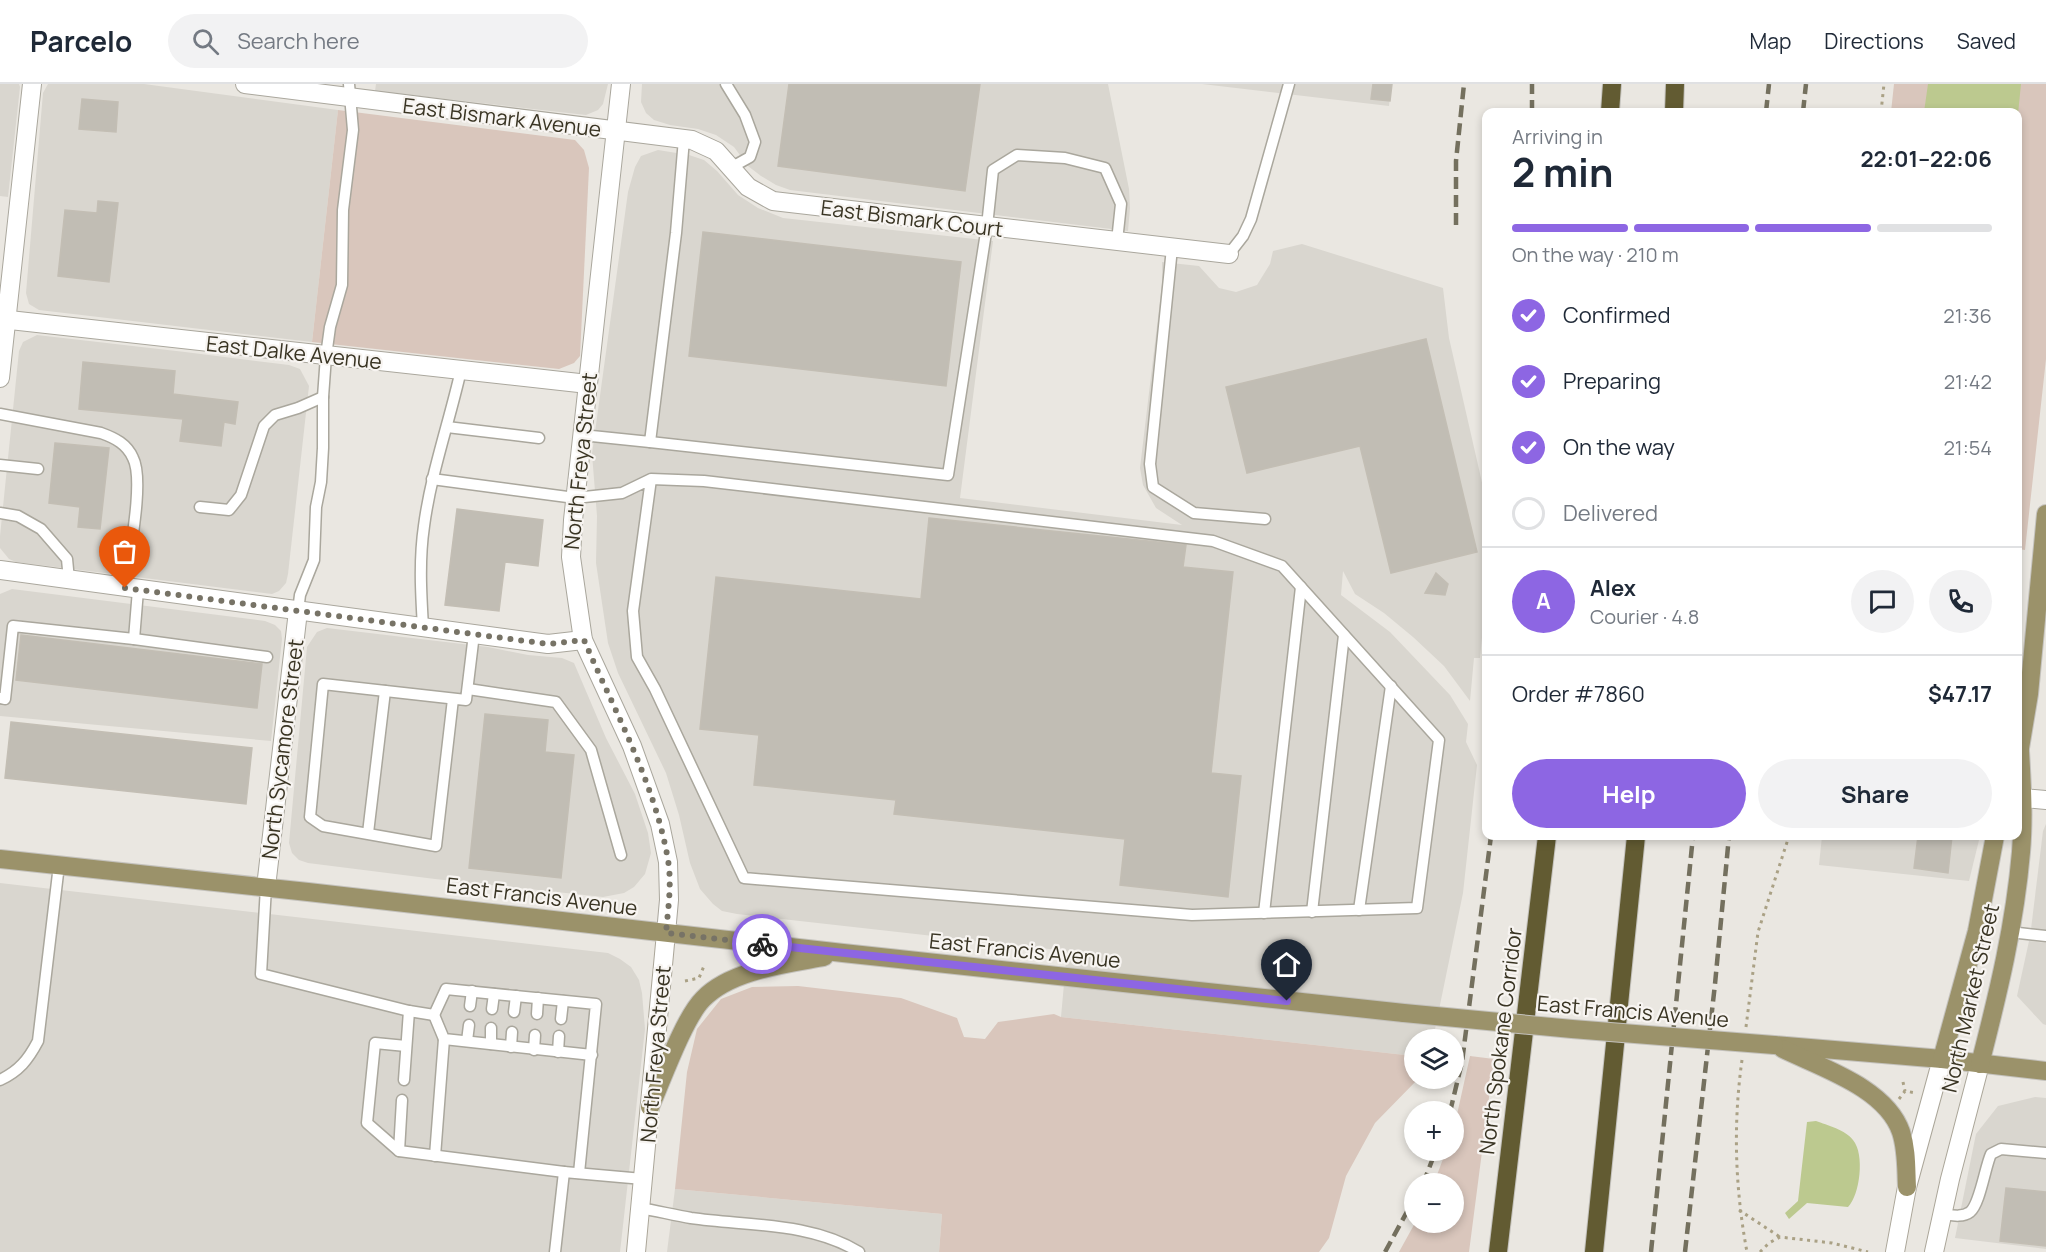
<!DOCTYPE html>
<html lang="en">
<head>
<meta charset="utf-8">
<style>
  :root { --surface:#fff; --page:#f2f2f3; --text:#1f2937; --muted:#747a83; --line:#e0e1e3; --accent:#8d66e3 }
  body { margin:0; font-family:Manrope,sans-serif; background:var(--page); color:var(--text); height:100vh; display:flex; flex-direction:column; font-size:22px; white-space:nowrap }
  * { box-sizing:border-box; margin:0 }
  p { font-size:20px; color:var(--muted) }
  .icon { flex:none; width:33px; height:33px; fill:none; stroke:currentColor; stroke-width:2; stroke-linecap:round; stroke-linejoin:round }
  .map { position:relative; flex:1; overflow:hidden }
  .sheet { position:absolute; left:1482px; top:24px; width:540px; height:732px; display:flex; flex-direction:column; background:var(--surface); border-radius:12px; box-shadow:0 3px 9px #0003 }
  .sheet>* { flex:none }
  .buttons { position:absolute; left:1404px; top:945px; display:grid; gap:12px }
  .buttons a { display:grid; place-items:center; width:60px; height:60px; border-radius:50%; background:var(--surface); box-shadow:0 3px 9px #0003; font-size:30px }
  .pin { position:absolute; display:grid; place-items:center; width:51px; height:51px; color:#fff; margin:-62px -26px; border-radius:50% 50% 50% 0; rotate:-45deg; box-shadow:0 0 6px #0007 }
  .pin .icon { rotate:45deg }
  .courier { position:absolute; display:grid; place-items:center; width:60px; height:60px; margin:-30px; border:4px solid #8d66e3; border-radius:50%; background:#fff; color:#222; box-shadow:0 2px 8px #0007 }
  .head em { font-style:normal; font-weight:700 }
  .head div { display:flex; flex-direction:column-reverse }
  .head { display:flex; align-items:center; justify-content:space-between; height:102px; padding:0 30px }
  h1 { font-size:39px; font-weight:700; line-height:45px }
  .bar { display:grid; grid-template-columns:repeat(4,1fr); gap:9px 6px; align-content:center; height:72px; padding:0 30px }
  .bar i { height:8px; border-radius:4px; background:var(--line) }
  .bar .active { background:var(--accent) }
  .bar p { grid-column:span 4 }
  .line { display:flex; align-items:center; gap:15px; padding:0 30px; border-top:2px solid var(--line) }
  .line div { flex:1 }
  .round { display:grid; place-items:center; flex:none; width:63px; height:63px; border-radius:32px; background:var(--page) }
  ol { padding:0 30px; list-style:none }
  li { display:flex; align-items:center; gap:18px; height:66px }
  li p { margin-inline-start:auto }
  li .icon { padding:6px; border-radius:50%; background:var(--accent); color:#fff; stroke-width:4 }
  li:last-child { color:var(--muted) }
  li i { width:33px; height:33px; border:3px solid var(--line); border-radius:50% }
  .button { display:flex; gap:12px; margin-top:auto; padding:12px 30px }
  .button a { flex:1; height:69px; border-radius:36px; background:var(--accent); color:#fff; font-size:24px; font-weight:700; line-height:69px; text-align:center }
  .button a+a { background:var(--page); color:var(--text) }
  header { display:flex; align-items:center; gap:36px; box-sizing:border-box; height:84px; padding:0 30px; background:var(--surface); border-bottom:2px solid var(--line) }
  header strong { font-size:28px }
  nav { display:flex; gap:33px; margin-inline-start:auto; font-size:21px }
  .search { width:420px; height:54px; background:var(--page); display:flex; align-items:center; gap:15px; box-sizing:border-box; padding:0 21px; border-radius:33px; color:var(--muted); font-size:22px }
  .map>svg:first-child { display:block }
  .built { fill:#d9d6cf }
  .green { fill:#d9c6bc }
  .water { fill:#bcc98f }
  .building { fill:#c1bdb4; stroke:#c3beb4; stroke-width:1.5 }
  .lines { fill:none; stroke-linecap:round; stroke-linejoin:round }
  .service-casing { stroke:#aaa79d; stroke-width:13 }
  .minor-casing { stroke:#aaa79d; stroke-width:20 }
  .tertiary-casing { stroke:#aaa79d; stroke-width:20 }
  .secondary-casing { stroke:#aba699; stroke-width:20 }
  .primary-casing { stroke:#c4c2bd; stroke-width:20 }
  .motorway-casing { stroke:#c4c2bd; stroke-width:20 }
  .path { stroke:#aaa185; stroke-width:3; stroke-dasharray:3 4.5; stroke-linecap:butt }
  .service { stroke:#fff; stroke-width:10 }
  .minor { stroke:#fff; stroke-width:18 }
  .tertiary { stroke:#fff; stroke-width:18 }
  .secondary { stroke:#fff; stroke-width:18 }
  .primary { stroke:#9b926a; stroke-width:18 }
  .motorway { stroke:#625b32; stroke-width:18 }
  .rail { stroke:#74705e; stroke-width:4.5; stroke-dasharray:12 6; stroke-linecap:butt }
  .primary-bridge-casing { stroke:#c4c2bd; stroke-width:20; stroke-linecap:butt }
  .primary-bridge { stroke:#9b926a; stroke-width:18 }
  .done { stroke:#777366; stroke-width:6; stroke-dasharray:0 10.8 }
  .route { stroke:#8d66e3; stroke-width:8 }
  .labels { text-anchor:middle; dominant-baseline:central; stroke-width:4.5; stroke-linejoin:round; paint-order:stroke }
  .street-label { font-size:21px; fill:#393423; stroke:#f7f4f1 }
</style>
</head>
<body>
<header>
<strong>Parcelo</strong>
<div class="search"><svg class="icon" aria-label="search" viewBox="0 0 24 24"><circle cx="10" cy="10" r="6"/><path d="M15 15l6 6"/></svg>Search here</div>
<nav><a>Map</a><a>Directions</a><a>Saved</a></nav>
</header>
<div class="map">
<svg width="2046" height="1168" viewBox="0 0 2046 1168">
  <rect width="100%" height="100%" fill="#eae7e1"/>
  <!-- built -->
  <g class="built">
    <polygon points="0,0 19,0 20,3 8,113 0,112"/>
    <polygon points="48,0 144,0 338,26 312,258 39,226 29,220 26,209 43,9"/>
    <polygon points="376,0 608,0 603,20 598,26 586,31 375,7"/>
    <polygon points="642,0 1108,0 1129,105 1130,124 1128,147 790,106 776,101 761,92 748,82 734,63 716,51 698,45 670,41 654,36 646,29 641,18"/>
    <polygon points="1202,0 1391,0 1389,22"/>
    <polygon points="658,66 689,71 704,76 717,87 738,111 758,124 783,134 993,157 960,414 1182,441 1156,424 1143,401 1140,384 1162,200 1162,178 1199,182 1219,204 1236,208 1257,201 1270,180 1273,167 1302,160 1443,204 1449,254 1486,416 1486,513 1480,574 1474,574 1470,617 1444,582 1413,553 1384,529 1355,510 1343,487 1341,511 1390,548 1450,611 1468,640 1466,658 1477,681 1463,809 1433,955 1414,956 1414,972 1061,933 1067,867 737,830 722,827 713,820 700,805 690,779 679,731 666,689 618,589 608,559 596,479 597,432 592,370 628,108 635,83 641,72"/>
    <polygon points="37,251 185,268 289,281 300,285 309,302 288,490 286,499 279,507 272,510 16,478 9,475 0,464 0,452 19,267 23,258"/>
    <polygon points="12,505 265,537 275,541 281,547 282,555 271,657 0,632 0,510"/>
    <polygon points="327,544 488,563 528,571 562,574 574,579 606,654 635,710 648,749 651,769 645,790 634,803 624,809 603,813 435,795 308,779 299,776 292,769 289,759 307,563 317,548"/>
    <polygon points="2046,740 2046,846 2031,845 2043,747"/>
    <polygon points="1822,752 1980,752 1969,797 1819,781"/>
    <polygon points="0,799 608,869 620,875 631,883 639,896 642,909 645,945 620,1168 0,1168"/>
    <polygon points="2029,857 2046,859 2046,941 2043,940 2017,912"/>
    <polygon points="2035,1013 2046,1014 2046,1165 1955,1154 1976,1050 1998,1022"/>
    <polygon points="675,1105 942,1130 939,1168 667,1168"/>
  </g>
  <!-- green -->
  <g class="green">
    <polygon points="1894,0 2046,0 2046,275 2025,466 2018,465 2018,28 1891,28"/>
    <polygon points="338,26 575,56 584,66 589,84 580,272 574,279 559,285 312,258"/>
    <polygon points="798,902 901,914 957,934 964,953 985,955 998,938 1054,930 1061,933 1414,972 1414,994 1418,995 1375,1039 1346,1092 1329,1154 1319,1168 939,1168 942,1130 675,1105 687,988 697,945 721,915 752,903"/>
    <polygon points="1470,972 1494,975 1469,1168 1399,1168 1415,1139 1454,1138 1454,1100 1434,1099 1446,1067 1454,1066 1454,1044"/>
  </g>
  <!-- water -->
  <g class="water">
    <polygon points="1928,0 2021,0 2018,30 1924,28"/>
    <path d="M1816 1037C1827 1041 1846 1046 1853 1056 1865 1070 1860 1111 1848 1123L1807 1119 1789 1135 1785 1129 1798 1117 1807 1038Z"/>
  </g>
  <!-- building -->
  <g class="building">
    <polygon points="789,0 980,0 965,107 778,82"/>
    <polygon points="1373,0 1392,0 1390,17 1371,15"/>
    <polygon points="82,15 118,18 116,48 79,45"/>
    <polygon points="98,117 118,119 109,198 58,192 65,126 97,129"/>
    <polygon points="703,148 961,178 946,302 689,272"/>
    <polygon points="1426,255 1477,468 1391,489 1360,362 1247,389 1226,303"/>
    <polygon points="83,278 175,287 173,310 238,318 235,340 224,338 221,362 180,357 183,335 79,325"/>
    <polygon points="55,359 109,364 100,445 78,443 80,423 49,419"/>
    <polygon points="457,425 543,436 538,482 505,478 499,527 445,521"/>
    <polygon points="929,434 1186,461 1183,483 1233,488 1211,689 1241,692 1228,813 1120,801 1125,755 894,730 896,716 754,701 759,651 700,645 716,493 921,515"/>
    <polygon points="1436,489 1448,500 1445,511 1425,509"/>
    <polygon points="21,551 262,580 257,624 16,596"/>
    <polygon points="485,630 548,636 545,668 574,671 561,794 469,784"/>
    <polygon points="11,638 252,664 246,720 5,694"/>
    <polygon points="1918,752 1952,752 1948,789 1914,784"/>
    <polygon points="2006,1104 2046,1108 2046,1162 2000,1157"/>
  </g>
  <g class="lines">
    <defs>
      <g id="service">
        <polyline points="726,0 745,31 755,58 750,73 732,83"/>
        <polyline points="1172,164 1150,380 1153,403 1194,429 1265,435"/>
        <polyline points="1229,170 1243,152 1251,135 1289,0"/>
        <path d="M0 330 101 349C115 354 127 360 133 374 145 397 128 476 125 504"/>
        <polyline points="447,343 539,354"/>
        <polyline points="582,351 650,358 676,149 684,55"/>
        <polyline points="650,358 948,391 987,142 993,86 1017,71 1065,74 1105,84 1121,120 1117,157"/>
        <polyline points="0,381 38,385"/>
        <polyline points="432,395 575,414 622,409 651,395 633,527 637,573 655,605 744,794 1192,831 1417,824 1439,656 1282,482 1213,457 704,397 651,395"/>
        <polyline points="200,423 229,426 241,411 264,342 275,331 298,324 323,313"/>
        <polyline points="0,429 18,432 41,445 67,475 69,496"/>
        <polyline points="298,527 300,511 314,476 316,423 321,398 323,364 323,313 326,272 330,243 342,201 343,126 353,46 349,0"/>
        <path d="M423 543C421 510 419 476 424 442 431 389 449 339 461 286"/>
        <polyline points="134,555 138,506"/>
        <polyline points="468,605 556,618 591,666 621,771"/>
        <polyline points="0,614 5,615 13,542 134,555 267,573"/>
        <polyline points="453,615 436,762 323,742 310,733 323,600 466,616 474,550"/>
        <polyline points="368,749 385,607"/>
        <polyline points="266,803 261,890 409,927 434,931 446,905 596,920 579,1089"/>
        <polyline points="1359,826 1391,602"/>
        <polyline points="1312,828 1344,551"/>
        <polyline points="1264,829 1301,503"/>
        <polyline points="2010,848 2046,852"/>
        <polyline points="470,922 472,907"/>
        <polyline points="492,925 494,910"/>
        <polyline points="514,928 516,912"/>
        <polyline points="537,930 538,914"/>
        <polyline points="434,931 444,955 592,971"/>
        <polyline points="561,935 563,917"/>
        <polyline points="467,957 469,941"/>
        <polyline points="491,960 491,944"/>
        <polyline points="406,962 375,959 367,1039 399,1067 564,1088"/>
        <polyline points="511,963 512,948"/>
        <polyline points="534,966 535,951"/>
        <polyline points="558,968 559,952"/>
        <path d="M0 996C19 987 28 976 38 957L59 781"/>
        <polyline points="404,996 409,927"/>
        <polyline points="399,1067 402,1016"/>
        <polyline points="435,1072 444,955"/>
        <path d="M640 1124C657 1127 674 1131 691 1134 747 1142 810 1138 859 1168"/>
        <path d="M1942 1130C1951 1131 1962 1134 1970 1128 1980 1120 1985 1083 1991 1070L2001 1065 2046 1069"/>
        <polyline points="555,1168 564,1088 643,1095"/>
      </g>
      <g id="minor">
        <polyline points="245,0 692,56 716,67 748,103 773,117 1229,170"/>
        <polyline points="0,235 588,300"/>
        <polyline points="0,294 32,0"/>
        <polyline points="0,486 548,560 583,556"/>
        <polyline points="2022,714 2046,716"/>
        <polyline points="266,803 298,527"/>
      </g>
      <polyline id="tertiary" points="621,0 573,436 571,473 583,556 632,662 660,740 668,778 669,816 666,849"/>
      <g id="secondary">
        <polyline points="636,1168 666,849"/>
        <polyline points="1895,1168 1907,1103 1942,975"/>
        <polyline points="1934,1168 1950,1095 1980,980"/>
      </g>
      <g id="primary">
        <polyline points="2018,676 2029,610 2046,430"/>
        <polyline points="0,775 308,808 843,869 1404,929"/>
        <polyline points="1774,961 1942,975 2046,987"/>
        <path d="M1783 965C1822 984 1886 1004 1901 1048 1907 1066 1906 1085 1907 1103"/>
        <polyline points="1942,975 1977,847 1995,752"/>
        <path d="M1980 980C1998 910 2015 840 2021 768 2024 734 2022 701 2020 667"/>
        <path d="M650 1023C662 996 684 934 703 915 731 886 786 880 824 873"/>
      </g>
      <g id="motorway">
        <polyline points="1610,28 1612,0"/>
        <polyline points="1674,28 1675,0"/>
        <polyline points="1498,1168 1547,752"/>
        <polyline points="1594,1168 1636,752"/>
      </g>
    </defs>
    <!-- service casing -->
    <use href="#service" class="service-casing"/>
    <!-- minor casing -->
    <use href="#minor" class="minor-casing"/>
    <!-- tertiary casing -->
    <use href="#tertiary" class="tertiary-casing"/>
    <!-- secondary casing -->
    <use href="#secondary" class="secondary-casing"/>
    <!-- primary casing -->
    <use href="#primary" class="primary-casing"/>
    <!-- motorway casing -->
    <use href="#motorway" class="motorway-casing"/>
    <!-- path -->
    <g class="path">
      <polyline points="1881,28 1884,0"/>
      <polyline points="685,897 699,894 704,882"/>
      <polyline points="1746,943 1758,848 1789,752"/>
      <path d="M1742 976C1733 1040 1735 1104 1747 1168"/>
      <polyline points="1903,998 1905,1007"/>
      <polyline points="1899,1015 1905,1007 1916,1009"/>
      <polyline points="1739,1126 1780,1153"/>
      <polyline points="1760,1168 1769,1159 1780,1153 1832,1159 1868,1168"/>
    </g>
    <!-- service -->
    <use href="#service" class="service"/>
    <!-- minor -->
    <use href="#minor" class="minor"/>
    <!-- tertiary -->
    <use href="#tertiary" class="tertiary"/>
    <!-- secondary -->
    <use href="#secondary" class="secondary"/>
    <!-- primary -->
    <use href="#primary" class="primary"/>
    <!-- motorway -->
    <use href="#motorway" class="motorway"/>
    <!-- rail -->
    <g class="rail">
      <polyline points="1532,28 1532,0"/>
      <polyline points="1766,28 1769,0"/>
      <polyline points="1803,28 1806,0"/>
      <polyline points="1456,141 1456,77 1464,0"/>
      <polyline points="1450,1028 1462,978 1491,752"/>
      <polyline points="1423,1100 1436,1066"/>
      <polyline points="1385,1168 1414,1115"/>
      <polyline points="1651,1168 1693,752"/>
      <polyline points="1685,1168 1715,900 1729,752"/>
    </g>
    <defs>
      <polyline id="primary-bridge" points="1404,929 1572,945 1774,961"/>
    </defs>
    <!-- primary-bridge casing -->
    <use href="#primary-bridge" class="primary-bridge-casing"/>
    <!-- primary-bridge -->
    <use href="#primary-bridge" class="primary-bridge"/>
  </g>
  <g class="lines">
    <!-- done -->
    <path class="done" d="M125 504 548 560 584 556C614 626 655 699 668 776 672 800 668 825 666 849L762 860"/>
    <!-- route -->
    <polyline class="route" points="762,860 1287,917"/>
  </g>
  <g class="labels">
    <!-- street labels -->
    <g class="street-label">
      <text transform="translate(502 33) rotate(7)">East Bismark Avenue</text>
      <text transform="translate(912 134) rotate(7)">East Bismark Court</text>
      <text transform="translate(294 268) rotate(6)">East Dalke Avenue</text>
      <text transform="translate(580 377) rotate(-84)">North Freya Street</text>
      <text transform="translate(282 665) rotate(-83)">North Sycamore Street</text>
      <text transform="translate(542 812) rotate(7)">East Francis Avenue</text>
      <text transform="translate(1025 866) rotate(6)">East Francis Avenue</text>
      <text transform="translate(1970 914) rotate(-77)">North Market Street</text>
      <text transform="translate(1633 927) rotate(5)">East Francis Avenue</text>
      <text transform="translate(1500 957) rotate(-83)">North Spokane Corridor</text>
      <text transform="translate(655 970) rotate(-85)">North Freya Street</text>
    </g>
  </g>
</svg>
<div class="buttons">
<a><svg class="icon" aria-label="layers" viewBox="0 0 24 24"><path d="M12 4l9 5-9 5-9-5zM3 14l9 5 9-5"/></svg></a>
<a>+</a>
<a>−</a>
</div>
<div class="pin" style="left:125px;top:504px;background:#ea580c"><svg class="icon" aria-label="bag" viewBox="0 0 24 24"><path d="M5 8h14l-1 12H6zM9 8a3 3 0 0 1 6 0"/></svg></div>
<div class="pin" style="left:1287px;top:917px;background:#1f2937"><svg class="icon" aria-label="home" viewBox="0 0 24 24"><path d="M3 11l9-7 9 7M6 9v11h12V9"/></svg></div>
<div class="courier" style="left:762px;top:860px"><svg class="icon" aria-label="bike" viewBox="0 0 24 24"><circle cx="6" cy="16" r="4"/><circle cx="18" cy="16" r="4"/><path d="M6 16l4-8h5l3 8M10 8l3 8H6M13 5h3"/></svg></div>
<section class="sheet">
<div class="head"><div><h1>2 min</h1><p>Arriving in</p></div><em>22:01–22:06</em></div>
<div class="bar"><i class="active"></i><i class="active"></i><i class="active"></i><i></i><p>On the way · 210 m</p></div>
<ol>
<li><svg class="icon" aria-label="check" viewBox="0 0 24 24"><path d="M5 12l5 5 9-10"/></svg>Confirmed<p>21:36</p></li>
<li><svg class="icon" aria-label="check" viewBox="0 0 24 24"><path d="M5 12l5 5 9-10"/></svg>Preparing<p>21:42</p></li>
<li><svg class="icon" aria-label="check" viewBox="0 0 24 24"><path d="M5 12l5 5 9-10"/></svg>On the way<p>21:54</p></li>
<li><i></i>Delivered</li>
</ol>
<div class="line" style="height:108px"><b class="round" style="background:var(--accent);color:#fff">A</b><div><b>Alex</b><p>Courier · 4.8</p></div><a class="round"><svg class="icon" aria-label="chat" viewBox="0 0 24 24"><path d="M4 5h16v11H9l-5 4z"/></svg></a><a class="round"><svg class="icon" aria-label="phone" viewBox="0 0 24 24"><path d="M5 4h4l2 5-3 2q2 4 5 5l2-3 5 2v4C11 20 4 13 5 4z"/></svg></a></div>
<div class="line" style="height:78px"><div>Order #7860</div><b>$47.17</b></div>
<div class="button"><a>Help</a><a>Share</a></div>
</section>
</div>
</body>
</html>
